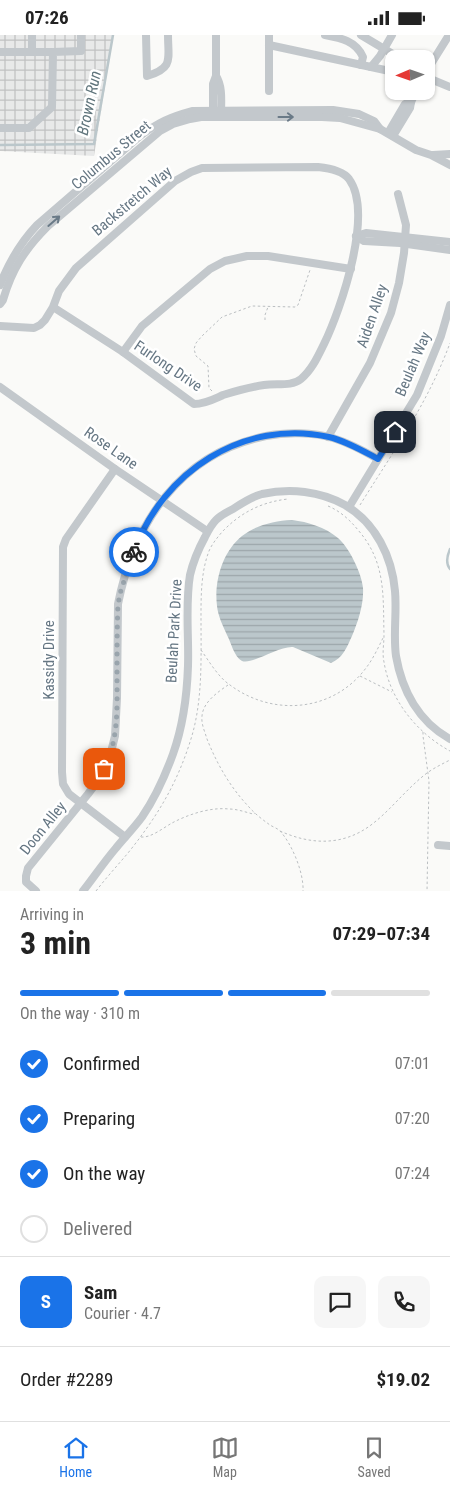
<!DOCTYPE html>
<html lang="en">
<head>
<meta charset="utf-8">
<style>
  :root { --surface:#fff; --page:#f6f6f6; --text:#222; --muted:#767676; --line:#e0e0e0; --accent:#1a73e8 }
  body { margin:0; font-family:"Roboto Condensed",sans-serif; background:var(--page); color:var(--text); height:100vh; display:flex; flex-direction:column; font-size:19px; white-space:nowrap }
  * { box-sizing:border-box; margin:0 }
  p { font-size:16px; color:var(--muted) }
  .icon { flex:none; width:28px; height:28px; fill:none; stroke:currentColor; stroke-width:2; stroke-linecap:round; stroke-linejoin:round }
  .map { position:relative; height:856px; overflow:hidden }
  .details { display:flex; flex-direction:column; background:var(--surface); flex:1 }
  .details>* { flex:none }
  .needle { width:32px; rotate:268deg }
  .controls { position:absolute; left:385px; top:15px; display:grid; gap:10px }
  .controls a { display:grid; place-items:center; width:50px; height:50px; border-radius:10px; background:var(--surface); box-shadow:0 1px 4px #0004; font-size:25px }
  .pin { position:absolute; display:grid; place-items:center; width:42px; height:42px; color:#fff; margin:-21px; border-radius:10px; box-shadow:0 2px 8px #0006 }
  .courier { position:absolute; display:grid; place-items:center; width:50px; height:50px; margin:-25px; border:4px solid #1a73e8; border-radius:50%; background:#fff; color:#222; box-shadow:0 1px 6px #0007 }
  .headline em { font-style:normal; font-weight:700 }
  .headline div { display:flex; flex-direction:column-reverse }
  .headline { display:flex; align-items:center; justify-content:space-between; height:85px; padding:0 20px }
  h1 { font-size:32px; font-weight:700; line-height:38px }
  .bar { display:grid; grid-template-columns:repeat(4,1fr); gap:8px 5px; align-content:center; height:60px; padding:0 20px }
  .bar i { height:6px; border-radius:4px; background:var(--line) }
  .bar .selected { background:var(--accent) }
  .bar p { grid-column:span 4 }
  .line { display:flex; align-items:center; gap:12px; padding:0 20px; border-top:1px solid var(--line) }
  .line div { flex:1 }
  .round { display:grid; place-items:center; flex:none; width:52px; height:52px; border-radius:10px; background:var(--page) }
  ol { padding:0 20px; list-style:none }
  li { display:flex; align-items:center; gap:15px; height:55px }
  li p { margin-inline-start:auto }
  li .icon { padding:5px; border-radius:50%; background:var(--accent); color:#fff; stroke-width:4 }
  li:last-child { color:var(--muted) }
  li i { width:28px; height:28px; border:2px solid var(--line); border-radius:50% }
  .status { display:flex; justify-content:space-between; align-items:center; height:35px; padding:0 25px; background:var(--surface); direction:ltr }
  .status svg { height:14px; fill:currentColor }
  .tabs { display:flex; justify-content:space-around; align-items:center; height:70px; border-top:1px solid var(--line); background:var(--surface); font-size:14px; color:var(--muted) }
  .tabs a { display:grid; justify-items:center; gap:2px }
  .tabs .selected { color:var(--accent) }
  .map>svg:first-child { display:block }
  .industrial { fill:url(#industrial-grid) }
  .water { fill:url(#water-rules) }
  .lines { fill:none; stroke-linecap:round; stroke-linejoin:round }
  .stream { stroke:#bbc7cb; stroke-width:2.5 }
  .path { stroke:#bbbfc2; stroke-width:1; stroke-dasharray:2.5 2.5; stroke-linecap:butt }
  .minor { stroke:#c3c8cc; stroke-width:8 }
  .oneway { stroke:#6a7a87 }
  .done { stroke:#99a4ac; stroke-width:5; stroke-dasharray:0 9 }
  .route { stroke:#1a73e8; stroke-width:6 }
  .labels { text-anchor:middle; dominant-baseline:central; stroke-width:5; stroke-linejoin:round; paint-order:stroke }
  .street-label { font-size:15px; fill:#657683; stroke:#fff }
  .water-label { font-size:16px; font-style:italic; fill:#60757c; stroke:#fff }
</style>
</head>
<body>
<div class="status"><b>07:26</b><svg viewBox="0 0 49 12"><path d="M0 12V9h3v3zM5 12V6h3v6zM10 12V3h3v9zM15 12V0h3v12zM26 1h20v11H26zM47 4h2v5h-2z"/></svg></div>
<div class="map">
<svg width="450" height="856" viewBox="0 0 450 856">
  <defs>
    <pattern id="industrial-grid" width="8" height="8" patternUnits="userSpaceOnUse" patternTransform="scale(1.25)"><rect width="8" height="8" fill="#e8e9e9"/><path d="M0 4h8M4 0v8" fill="none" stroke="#c0c1c2"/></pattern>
    <pattern id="water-rules" width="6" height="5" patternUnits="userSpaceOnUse" patternTransform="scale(1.25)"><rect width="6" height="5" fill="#bbc7cb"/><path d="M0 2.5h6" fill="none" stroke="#9ca6aa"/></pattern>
  </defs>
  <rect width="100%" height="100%" fill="#fafaf8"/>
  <!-- industrial -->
  <polygon class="industrial" points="0,0 113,0 94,121 0,116"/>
  <!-- water -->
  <path class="water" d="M292 485C308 487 325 492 338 503 349 512 362 539 363 553 364 569 358 587 352 601 347 612 343 623 331 628L293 612C278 611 252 630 242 626 234 622 231 607 227 600 223 591 218 581 217 571 214 547 222 517 242 501 256 490 274 486 292 485Z"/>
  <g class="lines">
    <!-- stream -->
    <g class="stream">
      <polyline points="0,110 94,109 113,0"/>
      <path d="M450 514C447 521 445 528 450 534"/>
    </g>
    <!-- path -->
    <g class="path">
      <polyline points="265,285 265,280 268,272"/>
      <polyline points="212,356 209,353 208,331 196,321 194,314 196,308 202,301 222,282 252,271 295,272 298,270 310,235"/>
      <path d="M360 470C393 417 428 368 450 308"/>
      <path d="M328 471C340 476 350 485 358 495 386 527 383 560 384 600 384 609 382 618 384 627 390 665 417 698 450 716"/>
      <path d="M201 615C209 626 218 642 230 650 273 682 333 677 366 633 373 624 378 613 383 603"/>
      <polyline points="360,641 392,657"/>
      <path d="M228 650C218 657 203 667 202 681 201 689 205 697 207 704 217 729 230 752 249 772 255 779 263 785 270 790 273 792 277 793 280 796 292 809 304 838 303 856"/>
      <polyline points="423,697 423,701 429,746 427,856"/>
      <path d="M280 796C311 810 343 811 371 790 391 775 406 754 427 738 434 733 442 729 450 725"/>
      <path d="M141 802C151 803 163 793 172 788 189 779 211 772 229 774 237 774 245 777 253 779L255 778"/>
      <path d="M96 856C106 843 117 831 128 818 156 783 176 751 190 707 203 668 201 624 201 583 201 560 201 537 209 516 212 509 217 503 222 497 240 478 261 467 288 464"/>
    </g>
    <!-- minor -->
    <g class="minor">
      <path d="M146 0 147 41C174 33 168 24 168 0"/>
      <path d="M216 0V41C223 52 221 67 221 80"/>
      <polyline points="269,0 269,56"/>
      <path d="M325 0C341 3 356 6 363 22L361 30"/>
      <polyline points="361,0 401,24"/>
      <polyline points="269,10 371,32 380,21 392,0"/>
      <polyline points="0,17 53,17"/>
      <polyline points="32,17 32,0"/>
      <polyline points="371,32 394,37"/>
      <polyline points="426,37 449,0"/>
      <polyline points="426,39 433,45 450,52"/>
      <polyline points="213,78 213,49 216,41"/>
      <polyline points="0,93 29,93 52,72 53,17 81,16 81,0"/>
      <polyline points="388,98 405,69 411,67"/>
      <polyline points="393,101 410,73 411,67 416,56"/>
      <polyline points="433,120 450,119"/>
      <polyline points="356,201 364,206 400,208 450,215"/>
      <polyline points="356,201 366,198 450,207"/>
      <path d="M0 250C9 227 20 208 37 190L140 101C159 87 170 82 192 76L333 75 359 79 374 86 380 94"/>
      <path d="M0 269 3 265C12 234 25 214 48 191L160 96 173 89 190 84 201 82H322L340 83 380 94 416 115 431 120 450 130"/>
      <path d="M0 291 34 293 40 290 45 285 53 272 59 256 76 233 175 146 191 137 202 133 318 132C328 133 342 135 349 144 374 178 341 274 324 309 318 321 312 335 301 344 291 352 277 348 264 350 251 352 236 356 223 360 214 364 205 369 194 369L123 317 53 272"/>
      <polyline points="123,317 142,291 210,234 225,226 247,221 268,221 351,234"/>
      <polyline points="0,352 115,434 207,496"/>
      <polyline points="328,402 370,328 391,278 399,248 404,218 406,190 398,159"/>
      <polyline points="115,434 66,504 63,512 62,737 63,749 69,759 125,802"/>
      <polyline points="349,472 417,360 441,301 450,270"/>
      <polyline points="438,810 450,811"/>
      <path d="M36 856 26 847V841L28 833 88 759 100 743 109 725 115 701 117 663 118 569C134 488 180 418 266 401 286 397 313 397 333 403 349 408 364 416 378 424"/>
      <path d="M83 856C94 842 104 827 116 813 124 803 134 793 142 782 155 763 165 741 173 719 183 691 187 661 188 631 189 601 185 570 190 540 193 527 198 515 205 502 208 496 211 490 216 485 221 480 227 477 233 474 242 468 251 462 262 459 290 453 320 456 345 470 376 488 392 522 395 556 397 577 393 600 396 621 402 656 419 687 450 704"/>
    </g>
  </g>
  <!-- one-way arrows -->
  <defs><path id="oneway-shaft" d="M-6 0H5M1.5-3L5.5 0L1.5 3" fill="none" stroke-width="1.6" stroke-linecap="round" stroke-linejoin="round" transform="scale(1.25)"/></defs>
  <g class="oneway">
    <use href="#oneway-shaft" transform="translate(286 82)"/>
    <use href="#oneway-shaft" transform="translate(54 186) rotate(-41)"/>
  </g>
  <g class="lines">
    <!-- done -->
    <path class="done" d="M104 734C119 705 117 671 117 639 117 616 117 593 118 569L121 555 134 517"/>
    <!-- route -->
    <path class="route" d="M134 517C162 437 244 383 329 402 346 406 363 416 378 424L395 397"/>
  </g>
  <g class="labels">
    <!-- street labels -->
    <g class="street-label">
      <text transform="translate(111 120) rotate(-40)">Columbus Street</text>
      <text transform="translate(132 166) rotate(-40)">Backstretch Way</text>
      <text transform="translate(372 281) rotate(-71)">Aiden Alley</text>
      <text transform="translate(413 329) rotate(-67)">Beulah Way</text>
      <text transform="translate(168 331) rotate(34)">Furlong Drive</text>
      <text transform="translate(111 413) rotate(35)">Rose Lane</text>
      <text transform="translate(174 596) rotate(-87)">Beulah Park Drive</text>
      <text transform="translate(49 625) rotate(-90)">Kassidy Drive</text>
      <text transform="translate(43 793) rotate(-51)">Doon Alley</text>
    </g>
    <!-- water labels -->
    <g class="water-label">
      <text transform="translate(89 68) rotate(-78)">Brown Run</text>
    </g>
  </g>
</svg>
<div class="controls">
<a><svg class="needle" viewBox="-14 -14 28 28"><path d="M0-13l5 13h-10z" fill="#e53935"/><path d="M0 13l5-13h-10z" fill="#767676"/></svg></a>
</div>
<div class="pin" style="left:104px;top:734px;background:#ea580c"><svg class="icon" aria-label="bag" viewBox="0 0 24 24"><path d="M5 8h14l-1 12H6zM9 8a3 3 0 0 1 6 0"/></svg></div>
<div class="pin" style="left:395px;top:397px;background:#1f2937"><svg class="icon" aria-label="home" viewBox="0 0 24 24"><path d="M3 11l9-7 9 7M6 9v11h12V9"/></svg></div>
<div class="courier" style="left:134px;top:517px"><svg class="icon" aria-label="bike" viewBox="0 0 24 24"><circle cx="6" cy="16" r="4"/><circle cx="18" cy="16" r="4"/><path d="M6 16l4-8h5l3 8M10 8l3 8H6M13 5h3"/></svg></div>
</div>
<section class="details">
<div class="headline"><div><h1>3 min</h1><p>Arriving in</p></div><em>07:29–07:34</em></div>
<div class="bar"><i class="selected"></i><i class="selected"></i><i class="selected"></i><i></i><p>On the way · 310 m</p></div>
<ol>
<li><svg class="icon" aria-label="check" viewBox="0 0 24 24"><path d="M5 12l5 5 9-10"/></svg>Confirmed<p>07:01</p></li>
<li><svg class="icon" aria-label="check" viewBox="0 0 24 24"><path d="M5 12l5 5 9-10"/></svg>Preparing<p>07:20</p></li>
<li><svg class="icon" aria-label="check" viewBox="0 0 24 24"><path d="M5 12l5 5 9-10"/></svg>On the way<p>07:24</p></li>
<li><i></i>Delivered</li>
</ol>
<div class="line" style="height:90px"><b class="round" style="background:var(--accent);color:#fff">S</b><div><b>Sam</b><p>Courier · 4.7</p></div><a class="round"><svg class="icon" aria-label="chat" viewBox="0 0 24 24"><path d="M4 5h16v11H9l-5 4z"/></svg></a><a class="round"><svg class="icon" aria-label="phone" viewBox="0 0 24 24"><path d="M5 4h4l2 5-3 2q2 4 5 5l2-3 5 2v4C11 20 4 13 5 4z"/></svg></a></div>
<div class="line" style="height:65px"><div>Order #2289</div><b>$19.02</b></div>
</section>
<nav class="tabs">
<a class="selected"><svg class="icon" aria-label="home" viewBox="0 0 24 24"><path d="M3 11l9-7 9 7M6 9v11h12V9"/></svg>Home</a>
<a><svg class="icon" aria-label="map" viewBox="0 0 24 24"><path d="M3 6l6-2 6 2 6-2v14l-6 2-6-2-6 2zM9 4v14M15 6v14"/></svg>Map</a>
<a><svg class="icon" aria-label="saved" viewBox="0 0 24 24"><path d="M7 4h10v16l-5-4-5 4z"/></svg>Saved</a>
</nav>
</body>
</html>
